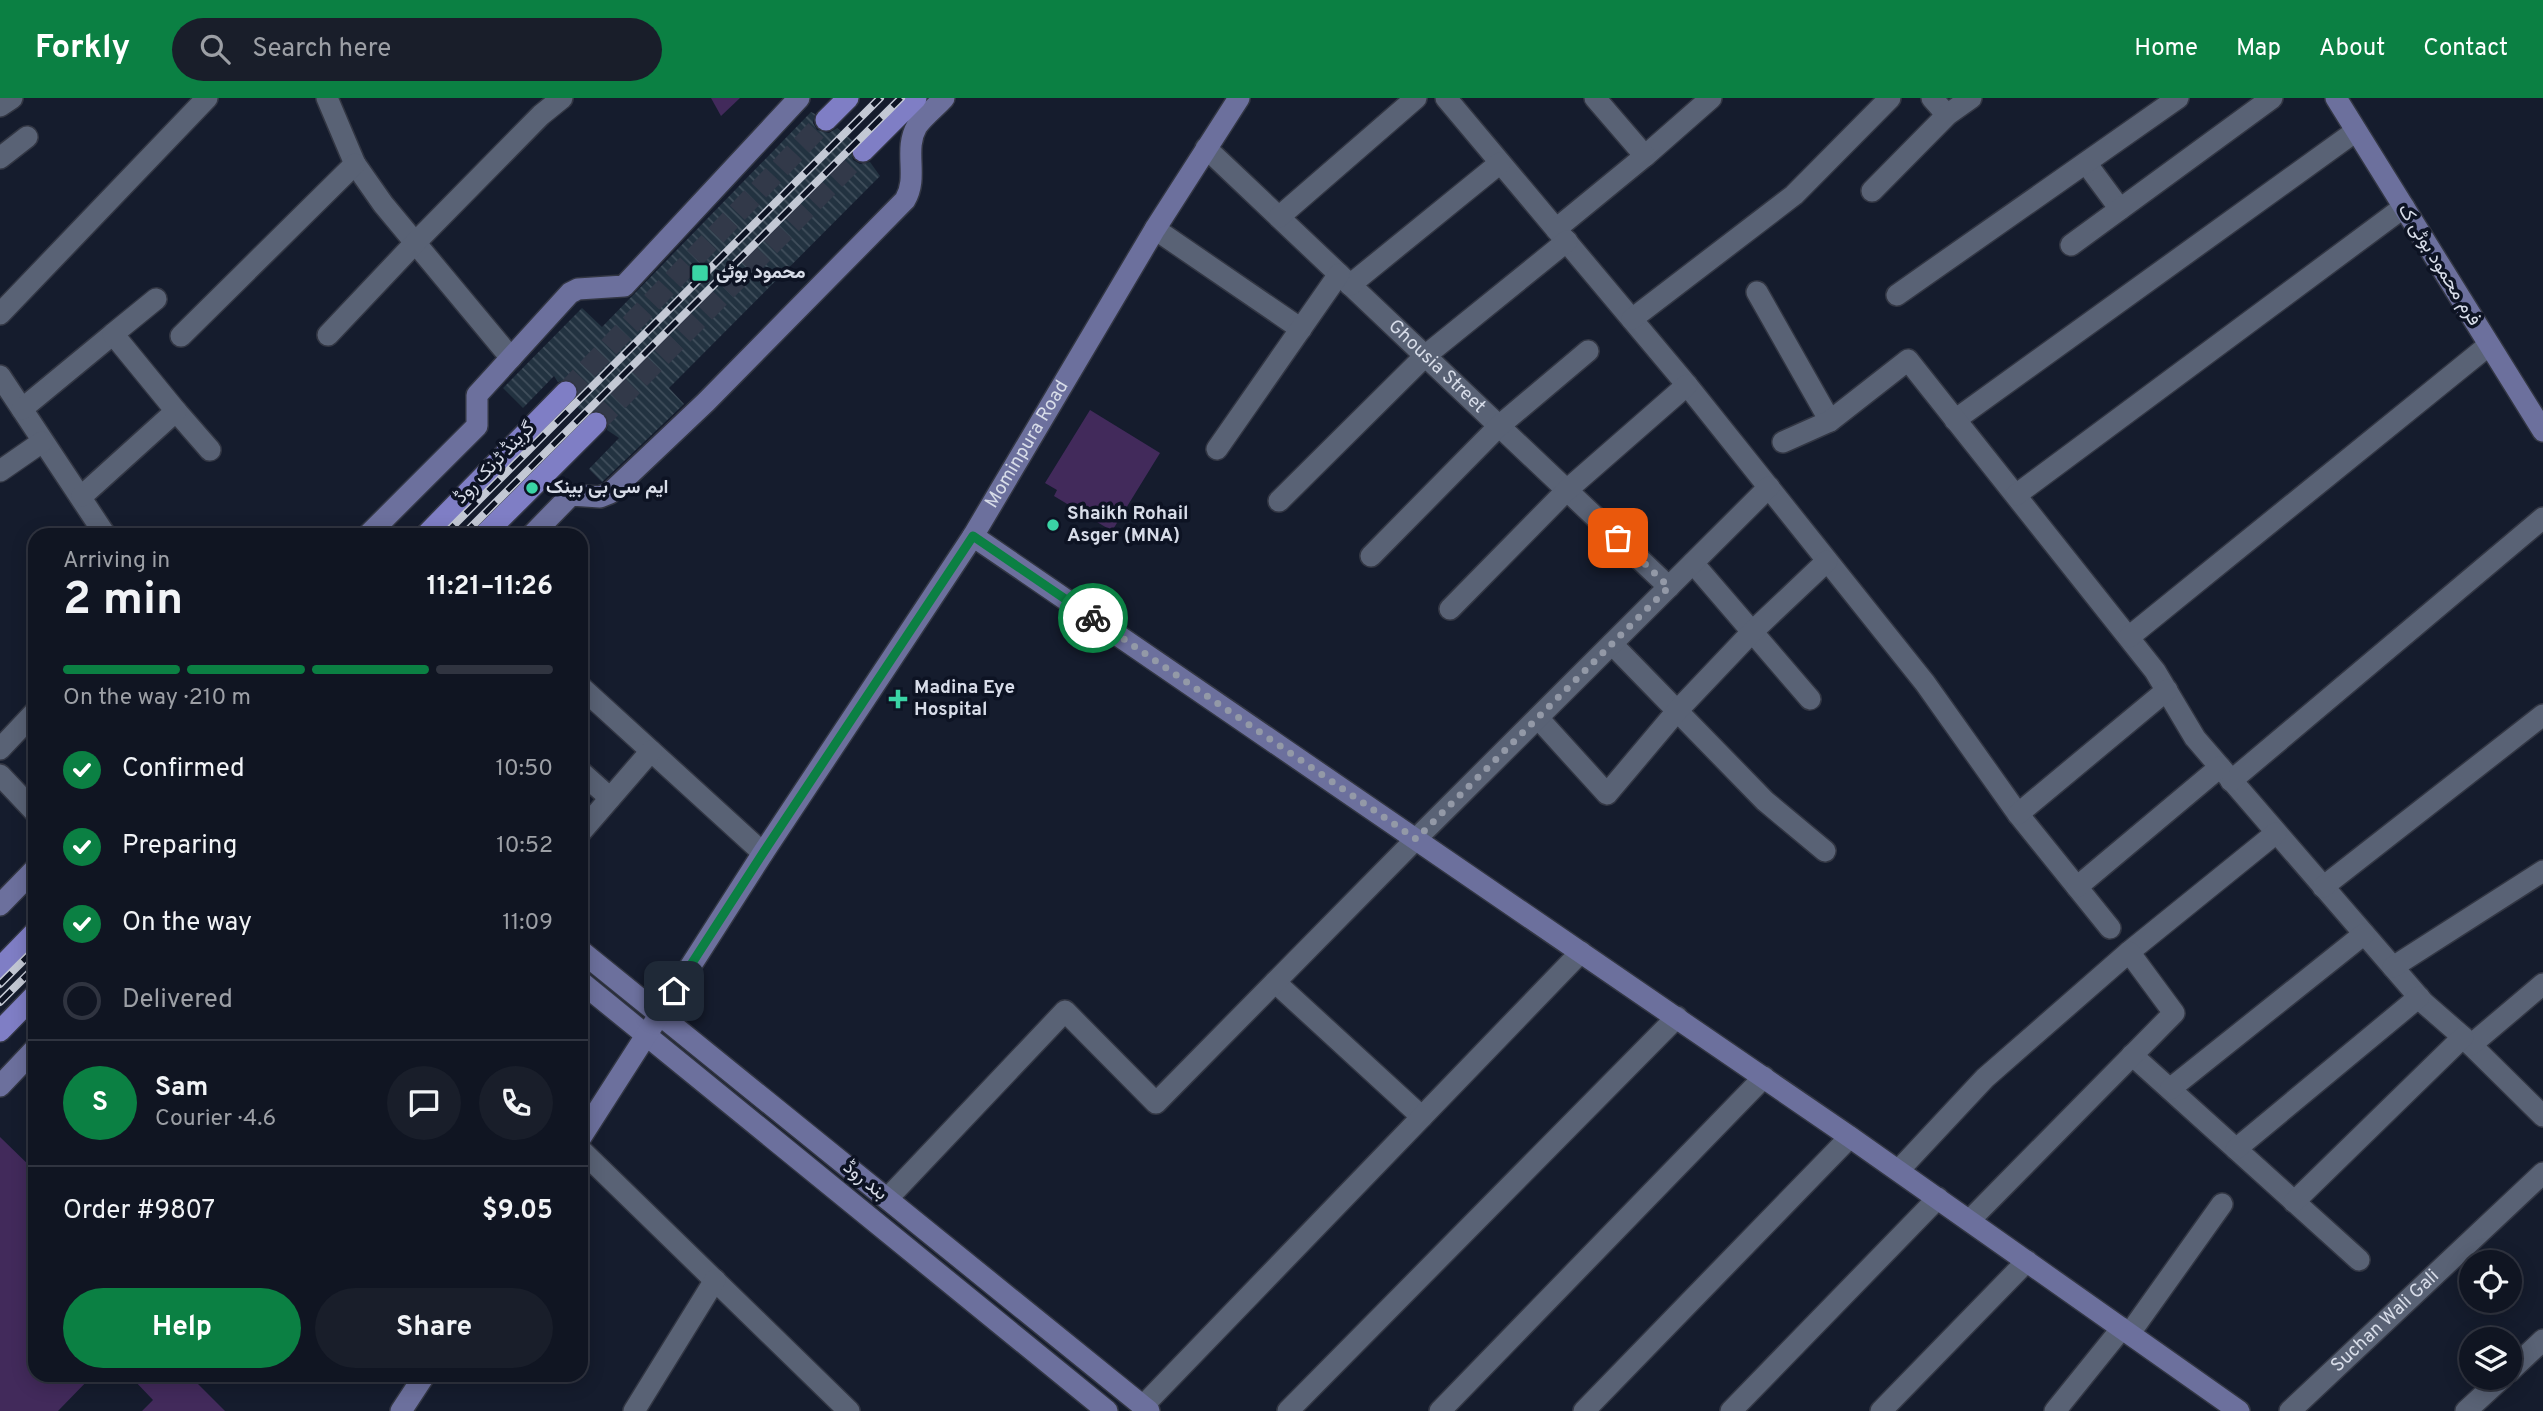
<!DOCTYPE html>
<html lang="en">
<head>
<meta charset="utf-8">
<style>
  :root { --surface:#101522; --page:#191e2a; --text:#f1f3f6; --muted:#9c9fa5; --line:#303440; --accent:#0b8043 }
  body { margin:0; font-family:Overpass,Vazirmatn,sans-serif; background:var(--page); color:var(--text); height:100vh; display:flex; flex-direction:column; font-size:26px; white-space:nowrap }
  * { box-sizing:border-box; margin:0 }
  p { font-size:23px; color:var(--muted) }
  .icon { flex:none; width:38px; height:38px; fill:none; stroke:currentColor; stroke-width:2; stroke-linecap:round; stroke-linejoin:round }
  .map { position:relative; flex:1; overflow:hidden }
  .drawer { position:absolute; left:28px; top:430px; width:560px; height:854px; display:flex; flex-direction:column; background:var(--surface); border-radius:21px; box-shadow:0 4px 18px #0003,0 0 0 2px var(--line) }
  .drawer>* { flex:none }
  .tools { position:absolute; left:2459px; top:1152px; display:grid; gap:14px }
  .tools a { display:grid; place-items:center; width:63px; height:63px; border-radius:50%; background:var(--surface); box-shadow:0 4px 18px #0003,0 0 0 2px var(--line); font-size:35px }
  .pin { position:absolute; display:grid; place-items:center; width:60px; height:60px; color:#fff; margin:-30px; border-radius:14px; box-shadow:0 4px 10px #0006 }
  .courier { position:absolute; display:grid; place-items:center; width:70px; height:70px; margin:-35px; border:5px solid #0b8043; border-radius:50%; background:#fff; color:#222; box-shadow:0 2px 9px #0007 }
  .headline em { font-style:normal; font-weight:700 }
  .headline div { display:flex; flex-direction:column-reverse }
  .headline { display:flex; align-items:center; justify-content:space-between; height:119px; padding:0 35px }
  h1 { font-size:46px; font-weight:700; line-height:52px }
  .bar { display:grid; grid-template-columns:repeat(4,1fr); gap:10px 7px; align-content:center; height:84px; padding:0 35px }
  .bar i { height:9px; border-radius:5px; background:var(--line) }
  .bar .selected { background:var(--accent) }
  .bar p { grid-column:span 4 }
  .line { display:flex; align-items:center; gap:18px; padding:0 35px; border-top:2px solid var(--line) }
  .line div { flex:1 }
  .round { display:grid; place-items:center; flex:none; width:74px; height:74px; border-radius:37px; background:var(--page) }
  ol { padding:0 35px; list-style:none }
  li { display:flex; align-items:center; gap:21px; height:77px }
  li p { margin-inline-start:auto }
  li .icon { padding:7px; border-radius:50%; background:var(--accent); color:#fff; stroke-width:4 }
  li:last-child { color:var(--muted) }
  li i { width:38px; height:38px; border:4px solid var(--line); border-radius:50% }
  .button { display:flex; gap:14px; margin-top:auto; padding:14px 35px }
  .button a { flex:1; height:80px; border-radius:42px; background:var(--accent); color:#fff; font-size:28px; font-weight:700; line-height:80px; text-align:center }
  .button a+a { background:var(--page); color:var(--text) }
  header { display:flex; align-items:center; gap:42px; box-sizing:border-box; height:98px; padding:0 35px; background:var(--accent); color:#fff }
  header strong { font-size:33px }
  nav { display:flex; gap:38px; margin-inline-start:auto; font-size:24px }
  .search { width:490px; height:63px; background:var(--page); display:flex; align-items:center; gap:18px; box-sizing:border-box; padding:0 24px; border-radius:38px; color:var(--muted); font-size:26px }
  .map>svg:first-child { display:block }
  .green { fill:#422a5b }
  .building { fill:url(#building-back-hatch) }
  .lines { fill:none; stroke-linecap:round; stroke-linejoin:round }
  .primary-tunnel { stroke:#323949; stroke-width:21; stroke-dasharray:21 10; stroke-linecap:butt }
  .street-casing { stroke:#323643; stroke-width:24 }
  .secondary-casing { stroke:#323643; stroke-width:24 }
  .primary-casing { stroke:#323643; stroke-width:24 }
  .street { stroke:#596275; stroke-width:21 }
  .secondary { stroke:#6c709d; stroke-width:21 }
  .primary { stroke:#7f7ec5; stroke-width:21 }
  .rail-casing { stroke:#c3c8d4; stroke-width:8 }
  .rail { stroke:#0d1323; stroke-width:5; stroke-dasharray:16; stroke-linecap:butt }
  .done { stroke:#9399a7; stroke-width:7; stroke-dasharray:0 12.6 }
  .route { stroke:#0b8043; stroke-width:9 }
  .poi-dot { fill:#3ad4a5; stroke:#0d1323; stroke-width:2.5 }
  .labels { text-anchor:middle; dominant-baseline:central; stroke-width:7; stroke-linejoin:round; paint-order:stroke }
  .street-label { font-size:19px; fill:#d7dce8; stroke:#0d1323 }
  .poi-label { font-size:19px; font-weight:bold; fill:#d7dce8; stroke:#0d1323; text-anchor:start }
</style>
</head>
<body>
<header>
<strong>Forkly</strong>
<div class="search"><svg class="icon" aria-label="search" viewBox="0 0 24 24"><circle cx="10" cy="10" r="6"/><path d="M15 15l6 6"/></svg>Search here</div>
<nav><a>Home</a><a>Map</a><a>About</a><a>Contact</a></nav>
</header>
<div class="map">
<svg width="2543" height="1313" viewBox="0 0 2543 1313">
  <defs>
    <pattern id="building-back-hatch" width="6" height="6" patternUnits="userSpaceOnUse" patternTransform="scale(1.75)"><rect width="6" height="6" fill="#223240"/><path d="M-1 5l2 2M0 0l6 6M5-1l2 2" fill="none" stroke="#414f5c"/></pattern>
  </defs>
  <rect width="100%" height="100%" fill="#151c2d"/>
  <!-- green -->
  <g class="green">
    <polygon points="711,0 740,0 721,18"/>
    <polygon points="1090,312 1160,355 1112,433 1054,398 1057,392 1045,385"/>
    <polygon points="0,1039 35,1073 35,1278 92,1278 58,1313 0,1313"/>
    <polygon points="137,1278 190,1278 225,1313 142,1313 153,1302 133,1281"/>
  </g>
  <!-- building -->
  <polygon class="building" points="811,14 815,16 813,25 817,32 829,35 837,30 854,44 850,50 853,62 860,66 870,64 880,78 669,290 684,306 602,384 589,371 619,340 607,332 609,322 605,315 593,312 586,317 576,308 574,305 578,298 579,291 575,284 569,281 558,284 554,278 523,310 503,290 582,210 602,229"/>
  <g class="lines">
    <!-- primary-tunnel -->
    <g class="primary-tunnel">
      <polyline points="566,294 826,22"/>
      <polyline points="596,325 863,53"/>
    </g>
    <defs>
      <g id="street">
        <polyline points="327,0 355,66 383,106 511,260"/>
        <polyline points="1446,0 1687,287 1925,585 2018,716 2110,830"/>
        <polyline points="1932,0 1947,17"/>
        <polyline points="0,8 12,0"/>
        <path id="s1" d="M1206 50 1669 489"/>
        <polyline points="1645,58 1711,0"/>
        <polyline points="0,60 27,39"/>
        <polyline points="2086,65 2120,111"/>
        <polyline points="1872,93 1947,17 1971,0"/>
        <polyline points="1279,119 1416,0"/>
        <polyline points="1155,131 1301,231"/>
        <polyline points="1556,131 1645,58 1595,0"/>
        <polyline points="2071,147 2272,0"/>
        <polyline points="1350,187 1500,65"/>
        <polyline points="1757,194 1830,323"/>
        <polyline points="1897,197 2178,0"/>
        <polyline points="0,216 207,0"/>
        <polyline points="1632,221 1794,97 1890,0"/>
        <polyline points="328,237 415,145 541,17 562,0"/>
        <polyline points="181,238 355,66"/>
        <polyline points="0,278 106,438"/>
        <polyline points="22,311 113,236"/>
        <polyline points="176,313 210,352"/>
        <polyline points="1955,322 2356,33"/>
        <polyline points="1783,344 1830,323 1908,262 2155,573 2195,640 2424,905 2463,939 2543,1018"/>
        <polyline points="1217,351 1339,176"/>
        <polyline points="0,373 42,344"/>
        <polyline points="2016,397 2404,109"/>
        <polyline points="82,398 176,313 113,236 156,201"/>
        <polyline points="1279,403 1425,258 1567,143"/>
        <polyline points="1371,458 1499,328 1588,253"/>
        <polyline points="1693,465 1810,601"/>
        <polyline points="1450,511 1567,392 1687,287"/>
        <polyline points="2129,539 2489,247"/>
        <polyline points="1612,546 1765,703 1825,753"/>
        <polyline points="581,589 763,755"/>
        <polyline points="1538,620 1607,696 1677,613 1752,534 1827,463"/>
        <polyline points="0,651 35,614"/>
        <polyline points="581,674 610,700"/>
        <polyline points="0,677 35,714"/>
        <polyline points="2231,683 2543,420"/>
        <polyline points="2018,716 2167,592"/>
        <polyline points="581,734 651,653"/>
        <polyline points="2077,789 2220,669"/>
        <polyline points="2323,789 2543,617"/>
        <polyline points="2129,854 2276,735"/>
        <polyline points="2393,869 2543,773"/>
        <polyline points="1275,884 1422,1019"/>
        <polyline points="2471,947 2543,886"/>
        <polyline points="2132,957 2359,1162"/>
        <polyline points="2170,991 2364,836"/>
        <polyline points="2236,1051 2419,899"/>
        <polyline points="581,1052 849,1313"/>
        <polyline points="1899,1072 1985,980 2129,854 2174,915 1970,1122"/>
        <polyline points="887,1101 1065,913 1156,1005 1416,741 1769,389"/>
        <polyline points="2294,1104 2463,939"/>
        <polyline points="2130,1235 2222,1106"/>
        <polyline points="2510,1273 2543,1242"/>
        <polyline points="1143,1308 1581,854"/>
        <polyline points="634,1313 715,1182"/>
        <polyline points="1288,1313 1677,919"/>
        <polyline points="1440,1313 1764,979"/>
        <polyline points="1584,1313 1850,1039"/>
        <polyline points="1731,1313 1938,1100"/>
        <polyline points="1881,1313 2027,1163"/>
        <polyline points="2055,1313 2122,1230"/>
        <path id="s2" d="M2290 1313 2543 1075"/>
        <polyline points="2466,1313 2503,1279"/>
      </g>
      <g id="secondary">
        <polyline points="2336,0 2543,333"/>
        <polyline points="367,438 477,328 477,297 570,195 578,191 624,188 799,0"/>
        <path d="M531 438 571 397 600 399 610 395 706 304 905 102C919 79 903 52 917 28 924 18 936 9 944 0"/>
        <polyline points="973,438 1850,1039 2239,1313"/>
        <polyline points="0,807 35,771"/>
        <polyline points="581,853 1149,1313"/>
        <polyline points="581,884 1107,1313"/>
        <polyline points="0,988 35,951"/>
        <path id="s3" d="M581 1039 763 755 973 438 1155 131 1239 0"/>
        <polyline points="401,1313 424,1278"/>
      </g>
      <g id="primary">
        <polyline points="826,22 848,0"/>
        <polyline points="863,53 916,0"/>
        <polyline points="425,438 566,294"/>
        <polyline points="483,438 596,325"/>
        <polyline points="0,870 35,834"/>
        <polyline points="0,933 35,897"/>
      </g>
    </defs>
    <!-- street casing -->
    <use href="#street" class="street-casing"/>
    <!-- secondary casing -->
    <use href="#secondary" class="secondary-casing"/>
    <!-- primary casing -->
    <use href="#primary" class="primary-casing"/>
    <!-- street -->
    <use href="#street" class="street"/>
    <!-- secondary -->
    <use href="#secondary" class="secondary"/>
    <!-- primary -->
    <use href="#primary" class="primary"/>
    <defs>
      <g id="rail">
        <polyline points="443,438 880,0"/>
        <polyline points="462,438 901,0"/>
        <polyline points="0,886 35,851"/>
        <polyline points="0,904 35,869"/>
      </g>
    </defs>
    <!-- rail casing -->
    <use href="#rail" class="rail-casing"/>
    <!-- rail -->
    <use href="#rail" class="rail"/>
  </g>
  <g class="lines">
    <!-- done -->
    <polyline class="done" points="1093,520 1416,741 1669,489 1618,440"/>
    <!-- route -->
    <polyline class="route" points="674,893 763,755 973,438 1093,520"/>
  </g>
  <!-- markers -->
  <g class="poi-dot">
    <rect x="691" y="166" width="18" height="18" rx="3.5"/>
    <circle cx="532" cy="390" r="7"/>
    <circle cx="1053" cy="427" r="7"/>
    <path d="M894.5 590.5h7v7h7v7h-7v7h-7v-7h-7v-7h7z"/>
  </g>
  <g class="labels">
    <!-- street labels -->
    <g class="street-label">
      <text transform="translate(2439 167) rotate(58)">فرم محمود بوٹی ک</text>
      <text stroke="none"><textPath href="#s1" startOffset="318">Ghousia Street</textPath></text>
      <text stroke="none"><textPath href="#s3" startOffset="824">Mominpura Road</textPath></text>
      <text transform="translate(495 365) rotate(-46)">گرینڈ ٹرنک روڈ</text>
      <text transform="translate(865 1083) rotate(39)">بند روڈ</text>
      <text stroke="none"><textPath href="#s2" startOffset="131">Suchan Wali Gali</textPath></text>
    </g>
    <!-- poi labels -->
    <g class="poi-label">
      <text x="716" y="175">محمود بوٹی</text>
      <text x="546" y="390">ایم سی بی بینک</text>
      <text x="1067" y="416">Shaikh Rohail<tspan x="1067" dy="22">Asger (MNA)</tspan></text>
      <text x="914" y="590">Madina Eye<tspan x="914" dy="22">Hospital</tspan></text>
    </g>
  </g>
</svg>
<div class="tools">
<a><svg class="icon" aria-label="locate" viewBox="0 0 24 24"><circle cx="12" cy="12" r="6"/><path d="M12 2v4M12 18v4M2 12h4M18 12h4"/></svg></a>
<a><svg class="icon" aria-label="layers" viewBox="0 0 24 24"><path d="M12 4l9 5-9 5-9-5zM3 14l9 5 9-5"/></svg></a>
</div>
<div class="pin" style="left:1618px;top:440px;background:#ea580c"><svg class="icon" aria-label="bag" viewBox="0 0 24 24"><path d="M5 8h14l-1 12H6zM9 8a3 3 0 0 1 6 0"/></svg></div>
<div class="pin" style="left:674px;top:893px;background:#1f2937"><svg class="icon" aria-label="home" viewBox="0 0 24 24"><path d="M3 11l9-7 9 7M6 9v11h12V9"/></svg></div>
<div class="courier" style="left:1093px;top:520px"><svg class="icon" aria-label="bike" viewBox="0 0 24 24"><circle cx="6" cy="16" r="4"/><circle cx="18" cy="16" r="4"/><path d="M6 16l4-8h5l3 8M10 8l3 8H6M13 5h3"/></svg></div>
<section class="drawer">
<div class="headline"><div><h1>2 min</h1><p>Arriving in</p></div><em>11:21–11:26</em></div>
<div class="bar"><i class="selected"></i><i class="selected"></i><i class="selected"></i><i></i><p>On the way · 210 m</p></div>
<ol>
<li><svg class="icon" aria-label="check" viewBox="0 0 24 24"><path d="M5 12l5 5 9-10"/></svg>Confirmed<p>10:50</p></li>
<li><svg class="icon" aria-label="check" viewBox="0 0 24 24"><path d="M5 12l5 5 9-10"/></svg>Preparing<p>10:52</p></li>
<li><svg class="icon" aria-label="check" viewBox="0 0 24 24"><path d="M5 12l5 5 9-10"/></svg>On the way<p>11:09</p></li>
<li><i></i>Delivered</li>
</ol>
<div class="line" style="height:126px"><b class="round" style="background:var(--accent);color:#fff">S</b><div><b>Sam</b><p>Courier · 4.6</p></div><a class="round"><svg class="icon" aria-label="chat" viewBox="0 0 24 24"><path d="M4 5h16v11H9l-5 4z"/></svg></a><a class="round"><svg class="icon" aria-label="phone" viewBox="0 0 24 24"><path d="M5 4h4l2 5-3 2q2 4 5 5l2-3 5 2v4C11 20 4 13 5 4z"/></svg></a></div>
<div class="line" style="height:91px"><div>Order #9807</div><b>$9.05</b></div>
<div class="button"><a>Help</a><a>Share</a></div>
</section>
</div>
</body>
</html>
